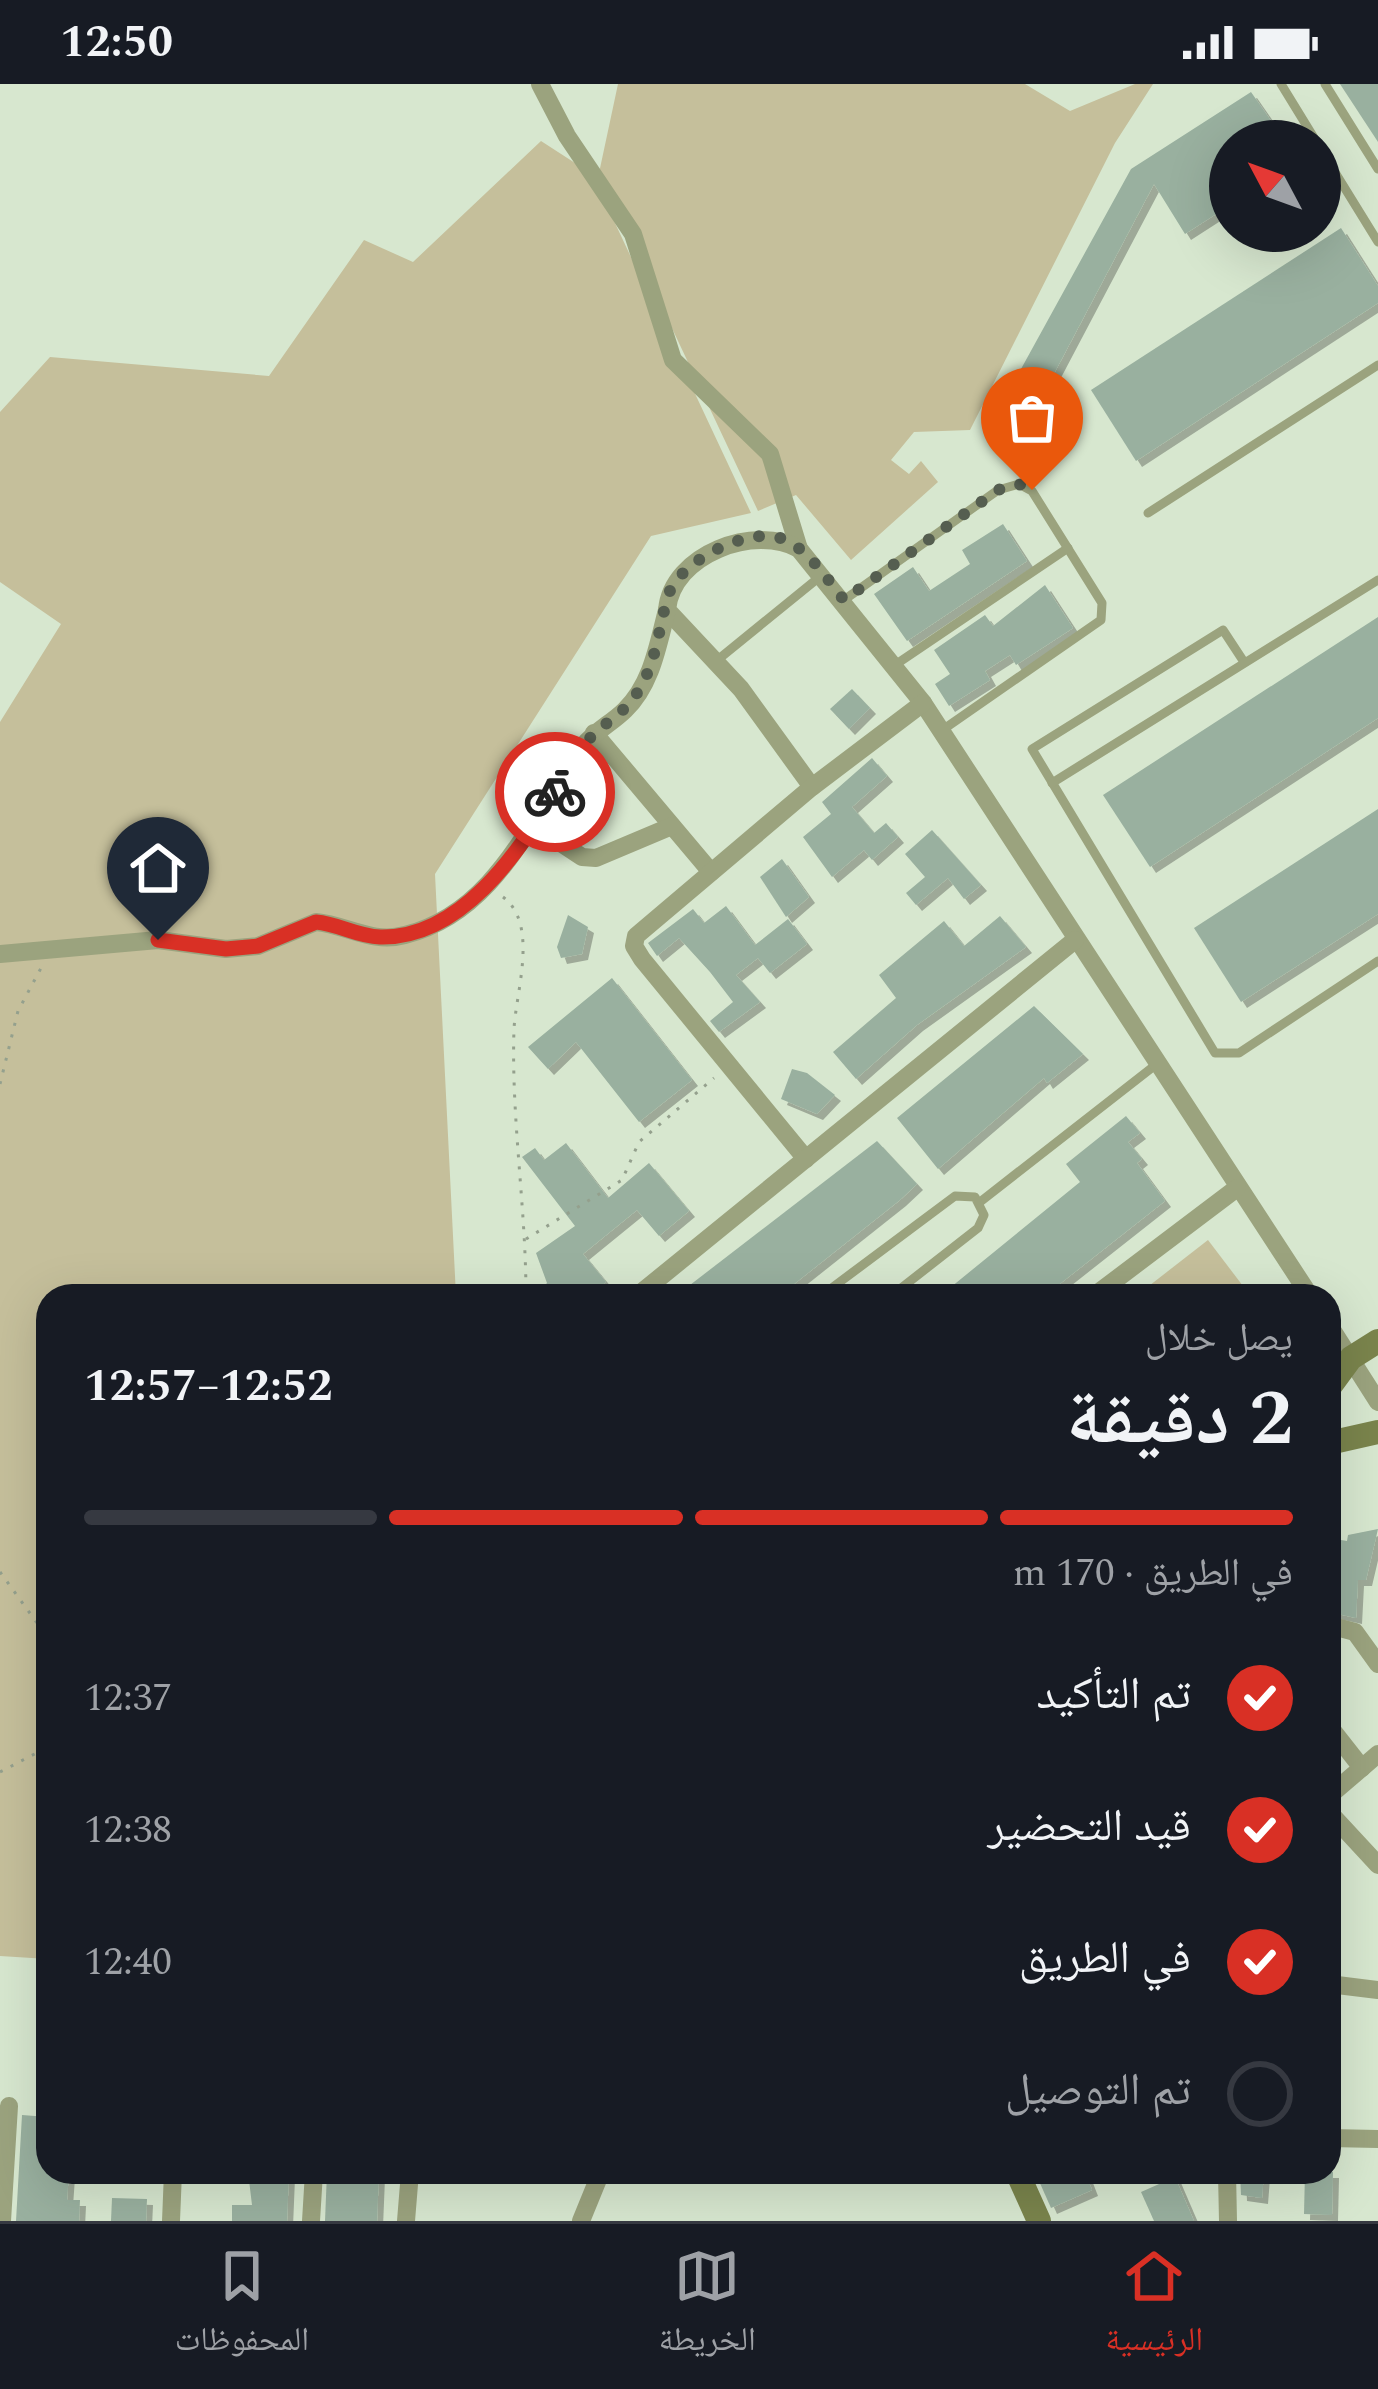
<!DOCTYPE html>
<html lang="ar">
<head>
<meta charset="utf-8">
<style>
  :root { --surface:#171b24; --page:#242831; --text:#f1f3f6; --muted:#9ea1a6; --line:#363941; --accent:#d93025 }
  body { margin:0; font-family:Spectral,"Noto Naskh Arabic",serif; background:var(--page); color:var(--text); direction:rtl; height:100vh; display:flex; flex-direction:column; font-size:45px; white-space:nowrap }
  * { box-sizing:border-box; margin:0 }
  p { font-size:39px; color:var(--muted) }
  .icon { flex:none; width:66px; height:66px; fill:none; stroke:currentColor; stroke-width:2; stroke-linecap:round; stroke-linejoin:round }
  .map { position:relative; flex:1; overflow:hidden; direction:ltr }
  .panel { position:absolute; left:36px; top:1200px; width:1305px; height:900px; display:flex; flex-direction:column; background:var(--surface); border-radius:36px; box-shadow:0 12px 48px #0002; direction:rtl }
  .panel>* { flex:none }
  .needle { width:78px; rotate:311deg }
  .controls { position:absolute; left:1209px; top:36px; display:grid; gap:24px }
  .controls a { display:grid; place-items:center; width:132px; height:132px; border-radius:50%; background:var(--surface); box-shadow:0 12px 48px #0002; font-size:60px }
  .pin { position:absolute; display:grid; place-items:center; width:102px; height:102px; color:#fff; margin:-123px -51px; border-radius:50% 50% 50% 0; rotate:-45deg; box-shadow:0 0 12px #0007 }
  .pin .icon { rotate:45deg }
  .courier { position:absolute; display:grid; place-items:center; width:120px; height:120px; margin:-60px; border:9px solid #d93025; border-radius:50%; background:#fff; color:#222; box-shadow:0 3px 15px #0007 }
  .summary em { font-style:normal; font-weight:700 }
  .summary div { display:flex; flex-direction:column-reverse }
  .summary { display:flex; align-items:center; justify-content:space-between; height:204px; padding:0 48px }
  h1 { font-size:78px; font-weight:700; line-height:90px }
  .bar { display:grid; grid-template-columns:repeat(4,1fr); gap:18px 12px; align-content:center; height:144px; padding:0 48px }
  .bar i { height:15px; border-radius:9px; background:var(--line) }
  .bar .current { background:var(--accent) }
  .bar p { grid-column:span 4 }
  ol { padding:0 48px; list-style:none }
  li { display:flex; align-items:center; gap:36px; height:132px }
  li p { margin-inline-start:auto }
  li .icon { padding:12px; border-radius:50%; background:var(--accent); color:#fff; stroke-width:4 }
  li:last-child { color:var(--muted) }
  li i { width:66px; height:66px; border:6px solid var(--line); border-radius:50% }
  .status { display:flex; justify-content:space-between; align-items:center; height:84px; padding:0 60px; background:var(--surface); direction:ltr }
  .status svg { height:33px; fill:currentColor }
  .menu { display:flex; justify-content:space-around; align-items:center; height:168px; border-top:3px solid var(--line); background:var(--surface); font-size:33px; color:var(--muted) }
  .menu a { display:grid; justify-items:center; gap:6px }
  .menu .current { color:var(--accent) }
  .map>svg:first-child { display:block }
  .green { fill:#c5bf9b }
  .building { fill:#99b09f; filter:url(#shadow) }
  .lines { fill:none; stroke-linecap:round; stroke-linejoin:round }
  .path { stroke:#94a08d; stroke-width:3; stroke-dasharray:3 9; stroke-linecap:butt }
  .lane { stroke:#9ba37e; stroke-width:9 }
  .street { stroke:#9ba37e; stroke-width:18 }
  .secondary { stroke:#7a844c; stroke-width:24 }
  .done { stroke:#555e50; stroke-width:12; stroke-dasharray:0 21.6 }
  .route { stroke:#d93025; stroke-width:15 }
</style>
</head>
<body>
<div class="status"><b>12:50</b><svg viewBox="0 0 49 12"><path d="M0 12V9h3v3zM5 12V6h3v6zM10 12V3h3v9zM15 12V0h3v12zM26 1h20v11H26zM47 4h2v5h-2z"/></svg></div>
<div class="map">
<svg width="1378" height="2137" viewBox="0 0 1378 2137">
  <defs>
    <filter id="shadow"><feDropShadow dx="6" dy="6" stdDeviation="0" flood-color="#0004"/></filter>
  </defs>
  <rect width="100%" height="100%" fill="#d7e7cf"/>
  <!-- green -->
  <g class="green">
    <polygon points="618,0 1025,0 1070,27 1135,0 1153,0 1115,59 970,346 914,348 891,376 909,390 921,377 938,398 851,476 796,411 758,427 599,89"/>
    <polygon points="541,57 592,90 751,429 651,452 435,790 456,1212 48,1212 48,1875 0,1872 0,638 61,540 0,498 0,328 50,273 269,292 364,156 413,178"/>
    <polygon points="1208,1156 1246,1206 1239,1212 1136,1212"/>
  </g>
  <!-- building -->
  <g class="building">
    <polygon points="1340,0 1378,0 1378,58"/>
    <polygon points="1251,8 1285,57 1230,57 1230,121 1185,150 1154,100 1048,301 1021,285 1131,85"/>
    <polygon points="1341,144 1378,202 1378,219 1136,377 1091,306"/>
    <polygon points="1003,440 1027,477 907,557 874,510 913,483 929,507 970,480 962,466"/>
    <polygon points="1045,501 1073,544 1016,581 1010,571 985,587 990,596 949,622 935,600 950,590 934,566 985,531 993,542"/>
    <polygon points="1378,533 1378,634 1150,783 1103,711"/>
    <polygon points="852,605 870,624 849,645 830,625"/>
    <polygon points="872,674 887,692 852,723 874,749 886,739 898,753 872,776 864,766 832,793 803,753 831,730 822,718"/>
    <polygon points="1378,725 1378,830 1241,918 1194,844"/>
    <polygon points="932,746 981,801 964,815 948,794 916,821 906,809 925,793 905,770"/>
    <polygon points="782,775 809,813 786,833 760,793"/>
    <polygon points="726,822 755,861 788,835 807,860 770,889 758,874 736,891 760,918 719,948 710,937 733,918 710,888 679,854 657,872 648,859 693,825 704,839"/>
    <polygon points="568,831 588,843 582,870 561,874 557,863"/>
    <polygon points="1000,832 1026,863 917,941 856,995 833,968 896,914 879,891 944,837 964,862"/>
    <polygon points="612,894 692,996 639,1038 576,958 548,985 528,963"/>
    <polygon points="1034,922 1083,970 1047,999 1044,994 938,1085 897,1034"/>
    <polygon points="792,985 807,989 835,1011 817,1030 781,1015"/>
    <polygon points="1126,1032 1140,1049 1128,1058 1142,1075 1137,1079 1165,1117 1047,1210 940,1212 1080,1098 1066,1080"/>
    <polygon points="877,1057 917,1100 900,1116 779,1212 698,1212 690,1201"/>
    <polygon points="566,1059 608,1114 649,1079 689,1127 659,1152 637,1126 583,1170 606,1198 592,1212 536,1212 547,1199 536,1169 575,1142 522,1073 535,1064 544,1076"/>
    <polygon points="1378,1445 1366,1496 1358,1496 1356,1534 1329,1528 1329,1454 1347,1457 1348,1451"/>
    <polygon points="22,2031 48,2033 48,2088 69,2088 67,2116 80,2116 79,2137 16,2137"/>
    <polygon points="248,2088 289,2088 287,2137 232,2137 232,2121 252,2121"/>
    <polygon points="327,2088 379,2088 377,2137 325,2137"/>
    <polygon points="1035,2088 1085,2088 1092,2106 1051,2124"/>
    <polygon points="1240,2088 1264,2088 1262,2114 1241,2111"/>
    <polygon points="1305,2088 1333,2088 1332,2131 1304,2130"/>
    <polygon points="1175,2093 1194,2137 1154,2137 1141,2108"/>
    <polygon points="112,2114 147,2115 146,2137 111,2137"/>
  </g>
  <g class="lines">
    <!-- path -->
    <g class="path">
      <path d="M503 813C539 840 516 907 514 945 511 1034 526 1123 526 1212"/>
      <polyline points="0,1000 18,927 41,884"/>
      <polyline points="526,1155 622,1096 639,1058 714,994"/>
      <polyline points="0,1488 48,1554"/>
      <polyline points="0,1688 48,1663"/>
    </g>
    <!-- lane -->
    <g class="lane">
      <polyline points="1281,0 1316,57"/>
      <polyline points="1325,0 1378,85"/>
      <polyline points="1320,64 1378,158"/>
      <polyline points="1148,429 1378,281"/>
      <polyline points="844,516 998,406 1019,400 1032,407 1102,519 1101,536 941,647"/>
      <polyline points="715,578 822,491"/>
      <polyline points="1244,578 1223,546 1032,665 1215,969 1239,969 1378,877"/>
      <polyline points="895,581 1068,464"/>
      <polyline points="1052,699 1378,496"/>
      <polyline points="980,1118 1158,979"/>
      <polyline points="821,1212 955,1112 975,1113 984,1131 978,1144 891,1212"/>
    </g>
    <!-- street -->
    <g class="street">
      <polyline points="540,0 567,52 633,150 673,276 770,370 799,465"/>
      <polyline points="594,649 711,788"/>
      <path d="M812 703 741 605 667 526C672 470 755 440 799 465L923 619 1310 1212"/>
      <polyline points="535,742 582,773 596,774 672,742"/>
      <path d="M0 870 158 856 226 865 258 862 316 838C347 841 372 860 405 851 498 828 532 730 583 662 595 647 612 639 625 626 652 600 658 560 667 526"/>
      <polyline points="806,1075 642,875 634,862 636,852 812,703 923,619"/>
      <polyline points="637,1212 1075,856"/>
      <polyline points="1094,1212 1237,1104"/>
      <polyline points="1329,1241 1378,1318"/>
      <polyline points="1329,1541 1355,1548 1378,1580"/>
      <polyline points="1329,1642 1362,1684"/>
      <polyline points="1329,1712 1378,1670"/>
      <polyline points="1329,1728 1378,1781"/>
      <polyline points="1329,1900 1378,1906"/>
      <polyline points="1329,2054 1378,2055"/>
      <polyline points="1227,2088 1228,2137"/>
      <polyline points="2,2137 9,2022"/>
      <polyline points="171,2137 173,2088"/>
      <polyline points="311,2137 314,2088"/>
      <polyline points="406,2137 410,2088"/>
      <polyline points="581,2137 601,2088"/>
    </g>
    <!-- secondary -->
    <g class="secondary">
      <polyline points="1329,1304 1351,1274 1378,1257"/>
      <polyline points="1329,1359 1378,1348"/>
      <polyline points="1017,2088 1039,2137"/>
    </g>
  </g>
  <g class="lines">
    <!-- done -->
    <path class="done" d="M555 708C566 690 576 669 590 654 606 637 625 629 637 609 657 578 658 546 668 512 678 479 743 445 777 453 804 459 827 495 844 516L998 406 1019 400 1032 406"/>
    <!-- route -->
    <path class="route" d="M158 856 226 865 258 862 316 838C339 840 356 852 380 853 460 855 519 769 555 708"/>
  </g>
</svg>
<div class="controls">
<a><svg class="needle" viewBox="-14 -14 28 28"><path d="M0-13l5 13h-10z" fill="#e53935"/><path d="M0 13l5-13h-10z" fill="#9ea1a6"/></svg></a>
</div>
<div class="pin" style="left:1032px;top:406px;background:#ea580c"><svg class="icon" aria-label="bag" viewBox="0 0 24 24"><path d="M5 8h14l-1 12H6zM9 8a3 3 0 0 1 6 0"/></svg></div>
<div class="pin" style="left:158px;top:856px;background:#1f2937"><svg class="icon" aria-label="home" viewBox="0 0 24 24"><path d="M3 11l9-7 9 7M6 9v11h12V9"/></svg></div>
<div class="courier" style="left:555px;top:708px"><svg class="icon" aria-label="bike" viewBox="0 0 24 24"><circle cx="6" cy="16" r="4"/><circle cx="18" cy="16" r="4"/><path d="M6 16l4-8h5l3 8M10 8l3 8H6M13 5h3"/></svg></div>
<section class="panel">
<div class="summary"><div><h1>2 دقيقة</h1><p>يصل خلال</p></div><em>12:52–12:57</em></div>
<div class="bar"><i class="current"></i><i class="current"></i><i class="current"></i><i></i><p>في الطريق · 170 m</p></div>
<ol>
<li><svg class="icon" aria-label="check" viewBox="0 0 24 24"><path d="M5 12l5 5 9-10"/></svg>تم التأكيد<p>12:37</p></li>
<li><svg class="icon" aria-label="check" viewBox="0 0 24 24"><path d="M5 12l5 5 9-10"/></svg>قيد التحضير<p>12:38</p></li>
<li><svg class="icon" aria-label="check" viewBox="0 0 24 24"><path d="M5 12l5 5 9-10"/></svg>في الطريق<p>12:40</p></li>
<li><i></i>تم التوصيل</li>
</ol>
</section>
</div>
<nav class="menu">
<a class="current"><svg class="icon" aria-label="home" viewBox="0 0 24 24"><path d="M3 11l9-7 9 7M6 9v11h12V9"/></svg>الرئيسية</a>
<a><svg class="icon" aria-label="map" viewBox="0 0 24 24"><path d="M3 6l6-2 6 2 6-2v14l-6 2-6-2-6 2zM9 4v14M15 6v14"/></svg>الخريطة</a>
<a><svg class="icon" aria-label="saved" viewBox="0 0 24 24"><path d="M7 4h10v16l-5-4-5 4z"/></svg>المحفوظات</a>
</nav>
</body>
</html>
